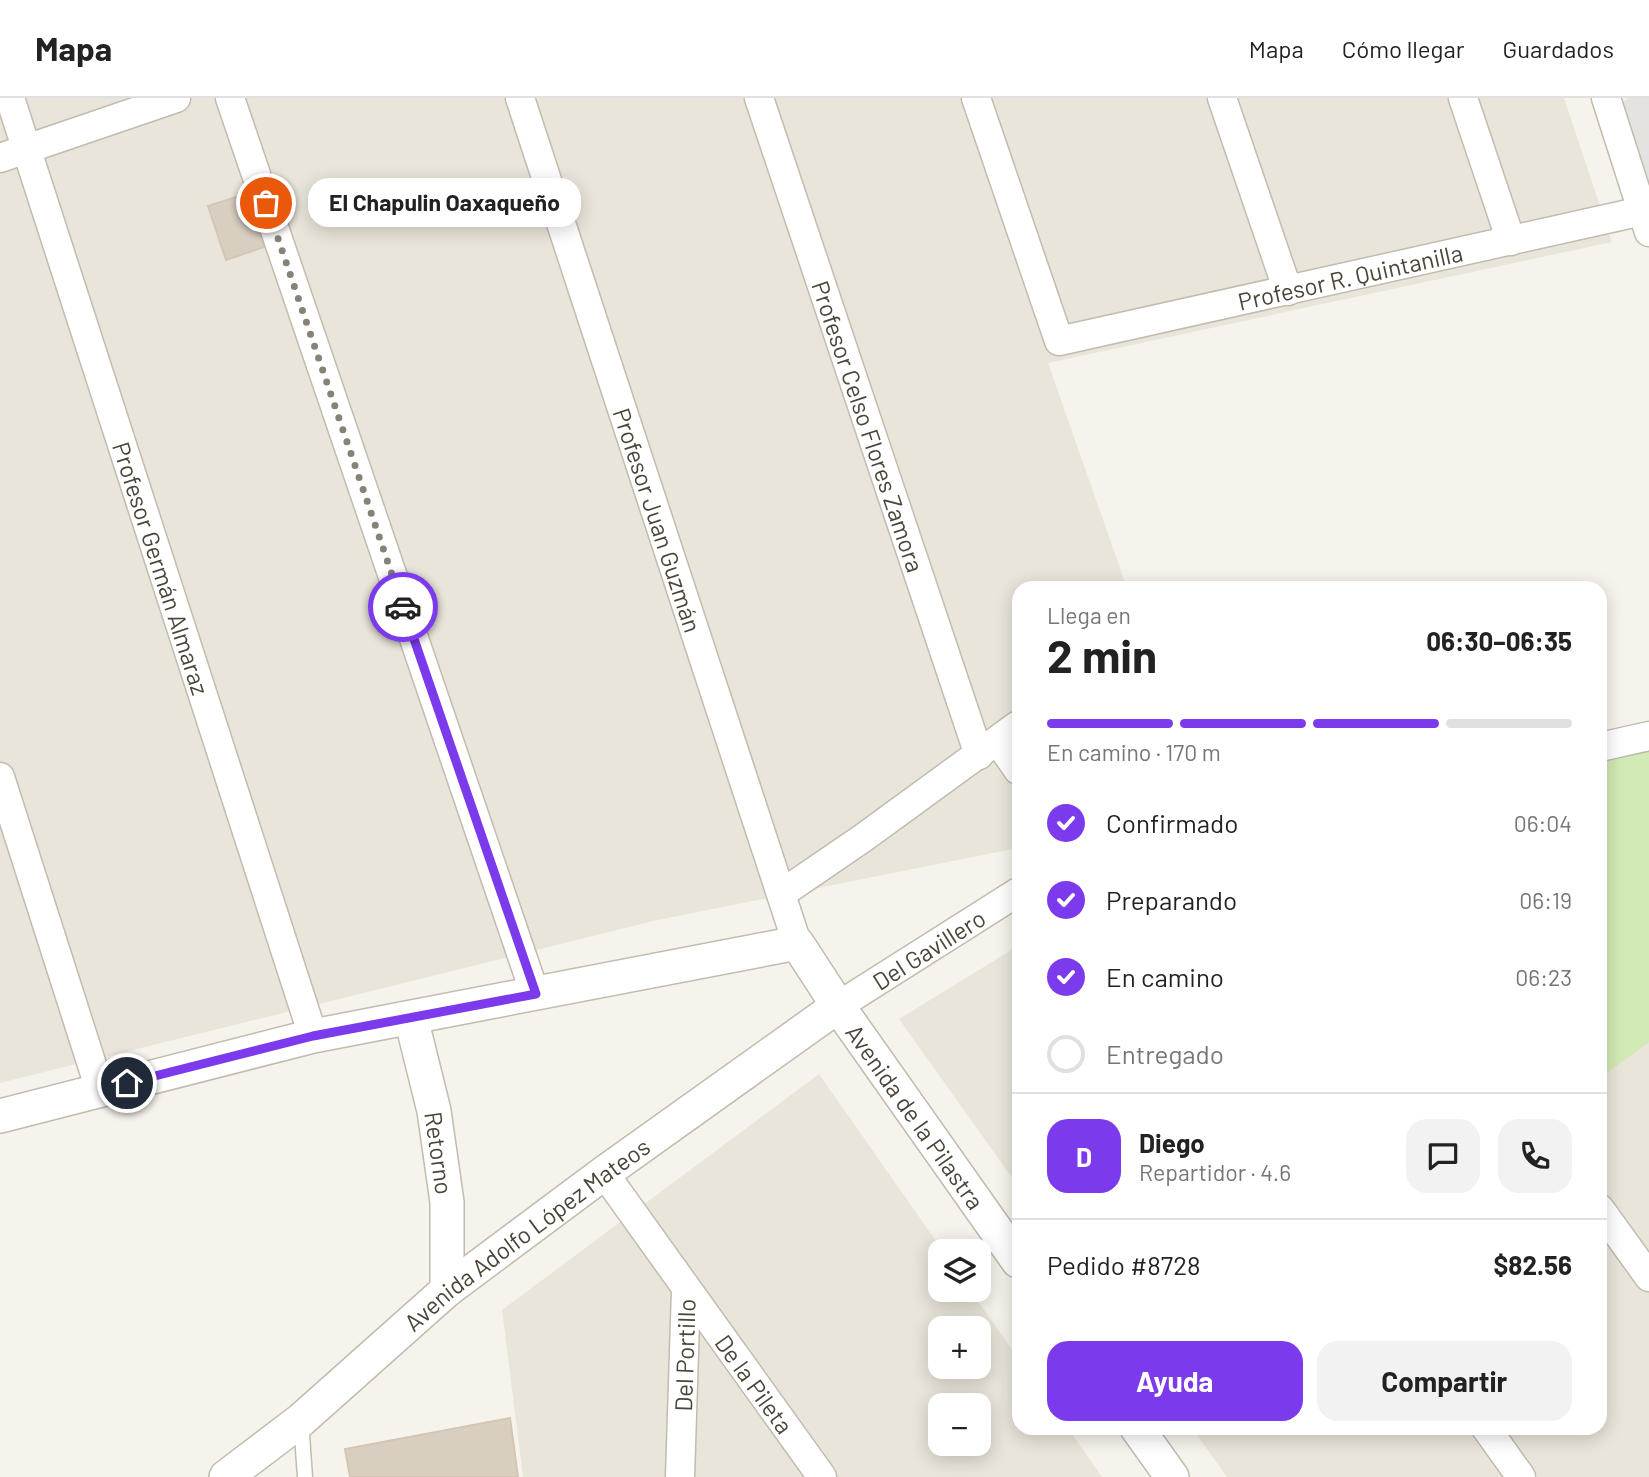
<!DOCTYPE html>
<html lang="es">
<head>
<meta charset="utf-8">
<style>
  :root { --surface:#fff; --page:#f2f2f2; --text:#222; --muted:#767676; --line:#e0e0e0; --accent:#7c3aed }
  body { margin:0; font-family:Barlow,sans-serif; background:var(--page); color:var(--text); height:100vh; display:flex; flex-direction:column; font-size:26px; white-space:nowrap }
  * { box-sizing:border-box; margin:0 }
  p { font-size:23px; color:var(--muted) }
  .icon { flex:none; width:38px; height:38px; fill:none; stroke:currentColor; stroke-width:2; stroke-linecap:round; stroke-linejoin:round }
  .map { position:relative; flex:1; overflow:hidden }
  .side { position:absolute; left:1012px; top:483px; width:595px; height:854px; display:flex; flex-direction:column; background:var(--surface); border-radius:21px; box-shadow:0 4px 18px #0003 }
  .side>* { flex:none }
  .buttons { position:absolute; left:928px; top:1141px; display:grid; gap:14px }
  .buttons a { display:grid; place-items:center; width:63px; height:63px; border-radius:14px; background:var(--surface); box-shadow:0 4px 18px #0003; font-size:35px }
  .pin { position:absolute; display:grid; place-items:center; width:60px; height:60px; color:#fff; margin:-30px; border:4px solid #fff; border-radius:50%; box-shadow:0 2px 7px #0007 }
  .courier { position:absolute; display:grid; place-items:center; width:70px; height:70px; margin:-35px; border:5px solid #7c3aed; border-radius:50%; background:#fff; color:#222; box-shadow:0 2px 9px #0007 }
  .bubble { position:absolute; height:49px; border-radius:21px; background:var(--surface); box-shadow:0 4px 18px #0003; font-size:23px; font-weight:700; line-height:49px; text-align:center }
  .summary em { font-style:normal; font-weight:700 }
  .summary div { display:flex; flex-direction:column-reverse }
  .summary { display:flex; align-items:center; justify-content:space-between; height:119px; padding:0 35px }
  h1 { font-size:46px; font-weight:700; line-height:52px }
  .bar { display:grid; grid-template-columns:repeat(4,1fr); gap:10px 7px; align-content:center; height:84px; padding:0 35px }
  .bar i { height:9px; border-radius:5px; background:var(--line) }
  .bar .active { background:var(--accent) }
  .bar p { grid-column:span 4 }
  .line { display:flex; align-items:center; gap:18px; padding:0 35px; border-top:2px solid var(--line) }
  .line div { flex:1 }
  .round { display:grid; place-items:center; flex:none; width:74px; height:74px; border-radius:21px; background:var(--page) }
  ol { padding:0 35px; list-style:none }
  li { display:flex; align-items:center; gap:21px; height:77px }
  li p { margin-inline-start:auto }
  li .icon { padding:7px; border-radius:50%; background:var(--accent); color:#fff; stroke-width:4 }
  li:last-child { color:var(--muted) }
  li i { width:38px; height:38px; border:4px solid var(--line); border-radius:50% }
  .primary-button { display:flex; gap:14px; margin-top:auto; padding:14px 35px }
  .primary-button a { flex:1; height:80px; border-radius:21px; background:var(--accent); color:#fff; font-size:28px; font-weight:700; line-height:80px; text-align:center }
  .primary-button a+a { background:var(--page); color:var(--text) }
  header { display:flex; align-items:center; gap:42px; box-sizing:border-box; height:98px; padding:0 35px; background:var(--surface); border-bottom:2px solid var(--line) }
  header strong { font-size:33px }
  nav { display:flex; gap:38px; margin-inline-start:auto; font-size:24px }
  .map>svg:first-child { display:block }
  .residential { fill:#eae5da; fill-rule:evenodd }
  .green { fill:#d2eab5 }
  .parking { fill:#e5e3e0 }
  .building { fill:#d8cfc1; stroke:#d3c7b4; stroke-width:2 }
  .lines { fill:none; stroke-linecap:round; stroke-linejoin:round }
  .service-casing { stroke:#c2bbae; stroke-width:17 }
  .minor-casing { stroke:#c2bbae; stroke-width:31 }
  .tertiary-casing { stroke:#c2bbae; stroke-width:36 }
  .service { stroke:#fff; stroke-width:14 }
  .minor { stroke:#fff; stroke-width:28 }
  .tertiary { stroke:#fff; stroke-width:33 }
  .done { stroke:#878178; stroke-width:7; stroke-dasharray:0 12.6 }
  .route { stroke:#7c3aed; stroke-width:9 }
  .labels { text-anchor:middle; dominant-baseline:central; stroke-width:7; stroke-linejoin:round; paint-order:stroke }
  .street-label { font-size:24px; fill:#4b4439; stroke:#fff }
</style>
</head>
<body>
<header>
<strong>Mapa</strong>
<nav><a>Mapa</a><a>Cómo llegar</a><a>Guardados</a></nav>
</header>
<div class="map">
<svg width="1649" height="1379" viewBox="0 0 1649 1379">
  <rect width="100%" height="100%" fill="#f6f3ec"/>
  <!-- residential -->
  <g class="residential">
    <polygon points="0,0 1564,0 1612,144 1048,265 1127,490 1018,490 1018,750 658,822 0,985"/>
    <polygon points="1649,654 1649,1379 1227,1379 1192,1330 1600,1330 1600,666"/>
    <polygon points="1018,848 1018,1088 899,921"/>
    <path d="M819 976 943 1153H940V1192H970L1018 1260V1330H1068L1102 1379H523L502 1212ZM940 1230H978V1269H940ZM940 1307H978V1346H940Z"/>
  </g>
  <!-- green -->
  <polygon class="green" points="1649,647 1649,944 1600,980 1600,656"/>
  <!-- parking -->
  <polygon class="parking" points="1628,0 1649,0 1649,117 1616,9"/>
  <!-- building -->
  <g class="building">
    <polygon points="246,96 264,149 226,162 208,108"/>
    <polygon points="510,1320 518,1379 350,1379 345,1351"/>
  </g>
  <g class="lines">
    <defs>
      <polyline id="service" points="301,1323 305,1379"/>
      <g id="minor">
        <path id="s1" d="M10 0 313 938"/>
        <polyline points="230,0 535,896"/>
        <path id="s2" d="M520 0 797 845"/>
        <path id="s3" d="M759 0 979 657"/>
        <path id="s4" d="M976 0 1059 243 1642 113"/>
        <polyline points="1222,0 1288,193"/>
        <polyline points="1463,0 1511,143"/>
        <polyline points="1606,0 1649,134"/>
        <polyline points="0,60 176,0"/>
        <polyline points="998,643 1018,672"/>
        <polyline points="1600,649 1649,638"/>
        <polyline points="0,679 100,992"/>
        <polyline points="781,796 863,740 1018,627"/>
        <path id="s5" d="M838 908 1018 794"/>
        <path id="s6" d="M604 1075 822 1379"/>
        <polyline points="1600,1111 1649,1179"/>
        <polyline points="1486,1330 1521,1379"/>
        <path id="s7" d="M680 1379 686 1192"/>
      </g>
      <g id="tertiary">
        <path id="s8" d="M411 920 434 1013 447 1104V1192"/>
        <path id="s9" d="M0 1018 313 938 797 845 838 908 1018 1163"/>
        <polyline points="1137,1330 1172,1379"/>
        <path id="s10" d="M226 1379 301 1322 447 1192 604 1075 838 908"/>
      </g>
    </defs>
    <!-- service casing -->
    <use href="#service" class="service-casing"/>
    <!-- minor casing -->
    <use href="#minor" class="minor-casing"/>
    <!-- tertiary casing -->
    <use href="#tertiary" class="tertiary-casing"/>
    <!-- service -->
    <use href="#service" class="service"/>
    <!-- minor -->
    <use href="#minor" class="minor"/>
    <!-- tertiary -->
    <use href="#tertiary" class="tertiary"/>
  </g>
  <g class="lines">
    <!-- done -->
    <polyline class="done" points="266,105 403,509"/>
    <!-- route -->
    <polyline class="route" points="127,985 313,938 536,896 403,509"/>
  </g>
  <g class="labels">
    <!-- street labels -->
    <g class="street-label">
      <text stroke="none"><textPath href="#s4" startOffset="555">Profesor R. Quintanilla</textPath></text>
      <text stroke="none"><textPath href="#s3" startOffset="346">Profesor Celso Flores Zamora</textPath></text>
      <text stroke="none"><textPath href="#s2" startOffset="444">Profesor Juan Guzmán</textPath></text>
      <text stroke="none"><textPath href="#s1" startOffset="494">Profesor Germán Almaraz</textPath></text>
      <text stroke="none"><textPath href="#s5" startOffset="107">Del Gavillero</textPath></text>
      <text stroke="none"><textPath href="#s9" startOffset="1026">Avenida de la Pilastra</textPath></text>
      <text stroke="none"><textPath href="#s8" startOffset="138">Retorno</textPath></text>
      <text stroke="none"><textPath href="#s10" startOffset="387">Avenida Adolfo López Mateos</textPath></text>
      <text stroke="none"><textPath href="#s7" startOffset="122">Del Portillo</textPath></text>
      <text stroke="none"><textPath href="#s6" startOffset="259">De la Pileta</textPath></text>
    </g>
  </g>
</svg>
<div class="buttons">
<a><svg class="icon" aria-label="layers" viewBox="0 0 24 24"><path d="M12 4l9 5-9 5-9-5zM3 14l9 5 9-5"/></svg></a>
<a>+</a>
<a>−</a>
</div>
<div class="pin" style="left:266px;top:105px;background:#ea580c"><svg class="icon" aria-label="bag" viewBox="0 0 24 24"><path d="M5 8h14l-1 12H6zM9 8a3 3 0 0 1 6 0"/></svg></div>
<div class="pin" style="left:127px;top:985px;background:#1f2937"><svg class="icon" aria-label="home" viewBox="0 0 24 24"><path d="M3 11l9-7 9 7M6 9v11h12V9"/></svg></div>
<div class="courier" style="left:403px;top:509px"><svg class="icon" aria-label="car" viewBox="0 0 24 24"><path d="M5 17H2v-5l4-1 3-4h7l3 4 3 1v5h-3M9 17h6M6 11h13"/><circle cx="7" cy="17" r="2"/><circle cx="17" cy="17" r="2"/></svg></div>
<div class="bubble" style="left:308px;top:80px;width:273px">El Chapulin Oaxaqueño</div>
<section class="side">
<div class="summary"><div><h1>2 min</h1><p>Llega en</p></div><em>06:30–06:35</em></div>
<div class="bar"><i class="active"></i><i class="active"></i><i class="active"></i><i></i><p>En camino · 170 m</p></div>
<ol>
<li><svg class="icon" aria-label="check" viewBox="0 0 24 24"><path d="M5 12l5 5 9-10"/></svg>Confirmado<p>06:04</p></li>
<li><svg class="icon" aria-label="check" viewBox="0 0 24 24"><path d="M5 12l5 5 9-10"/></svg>Preparando<p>06:19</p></li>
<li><svg class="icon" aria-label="check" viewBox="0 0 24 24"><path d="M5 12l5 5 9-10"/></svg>En camino<p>06:23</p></li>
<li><i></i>Entregado</li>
</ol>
<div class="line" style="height:126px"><b class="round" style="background:var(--accent);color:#fff">D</b><div><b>Diego</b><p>Repartidor · 4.6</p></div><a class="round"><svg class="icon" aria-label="chat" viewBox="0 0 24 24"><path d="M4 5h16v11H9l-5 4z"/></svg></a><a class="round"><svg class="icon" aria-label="phone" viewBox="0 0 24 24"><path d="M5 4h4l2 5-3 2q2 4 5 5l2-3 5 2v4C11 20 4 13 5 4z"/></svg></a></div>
<div class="line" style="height:91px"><div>Pedido #8728</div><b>$82.56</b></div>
<div class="primary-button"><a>Ayuda</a><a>Compartir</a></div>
</section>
</div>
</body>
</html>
